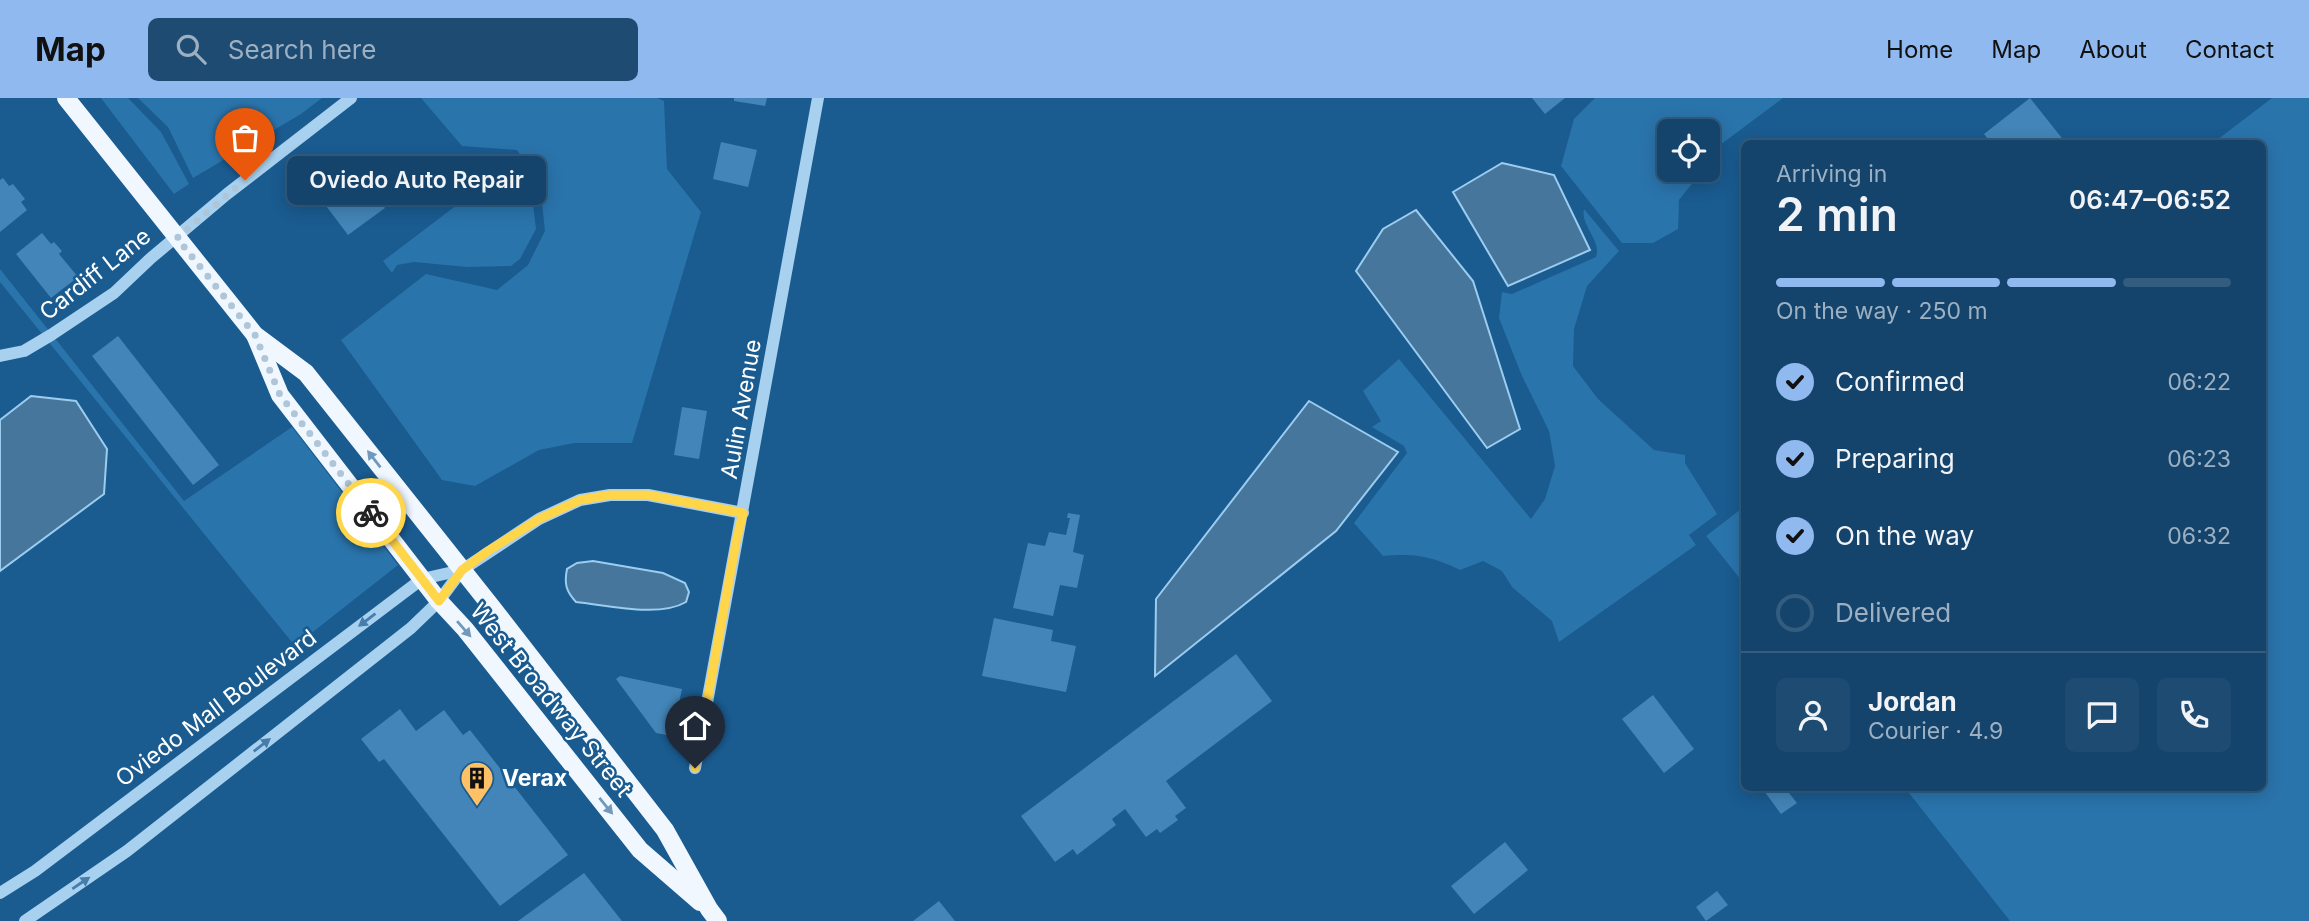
<!DOCTYPE html>
<html lang="en">
<head>
<meta charset="utf-8">
<style>
  :root { --surface:#14446c; --page:#1d4b72; --text:#f1f3f6; --muted:#9db0c2; --line:#335c7f; --accent:#90b9f0 }
  body { margin:0; font-family:Inter,sans-serif; background:var(--page); color:var(--text); height:100vh; display:flex; flex-direction:column; font-size:26px; white-space:nowrap }
  * { box-sizing:border-box; margin:0 }
  p { font-size:23px; color:var(--muted) }
  .icon { flex:none; width:38px; height:38px; fill:none; stroke:currentColor; stroke-width:2; stroke-linecap:round; stroke-linejoin:round }
  .map { position:relative; flex:1; overflow:hidden }
  .drawer { position:absolute; left:1741px; top:42px; width:525px; height:651px; display:flex; flex-direction:column; background:var(--surface); border-radius:10px; box-shadow:0 4px 18px #0003,0 0 0 2px var(--line) }
  .drawer>* { flex:none }
  .controls { position:absolute; left:1657px; top:21px; display:grid; gap:14px }
  .controls a { display:grid; place-items:center; width:63px; height:63px; border-radius:10px; background:var(--surface); box-shadow:0 4px 18px #0003,0 0 0 2px var(--line); font-size:35px }
  .pin { position:absolute; display:grid; place-items:center; width:60px; height:60px; color:#fff; margin:-72px -30px; border-radius:50% 50% 50% 0; rotate:-45deg; box-shadow:0 0 7px #0007 }
  .pin .icon { rotate:45deg }
  .courier { position:absolute; display:grid; place-items:center; width:70px; height:70px; margin:-35px; border:5px solid #ffd54a; border-radius:50%; background:#fff; color:#222; box-shadow:0 2px 9px #0007 }
  .bubble { position:absolute; height:49px; border-radius:10px; background:var(--surface); box-shadow:0 4px 18px #0003,0 0 0 2px var(--line); font-size:23px; font-weight:600; line-height:49px; text-align:center }
  .head em { font-style:normal; font-weight:600 }
  .head div { display:flex; flex-direction:column-reverse }
  .head { display:flex; align-items:center; justify-content:space-between; height:119px; padding:0 35px }
  h1 { font-size:46px; font-weight:600; line-height:52px }
  .bar { display:grid; grid-template-columns:repeat(4,1fr); gap:10px 7px; align-content:center; height:84px; padding:0 35px }
  .bar i { height:9px; border-radius:5px; background:var(--line) }
  .bar .active { background:var(--accent) }
  .bar p { grid-column:span 4 }
  .line { display:flex; align-items:center; gap:18px; padding:0 35px; border-top:2px solid var(--line) }
  .line div { flex:1 }
  .round { display:grid; place-items:center; flex:none; width:74px; height:74px; border-radius:10px; background:var(--page) }
  ol { padding:0 35px; list-style:none }
  li { display:flex; align-items:center; gap:21px; height:77px }
  li p { margin-inline-start:auto }
  li .icon { padding:7px; border-radius:50%; background:var(--accent); color:#111; stroke-width:4 }
  li:last-child { color:var(--muted) }
  li i { width:38px; height:38px; border:4px solid var(--line); border-radius:50% }
  header { display:flex; align-items:center; gap:42px; box-sizing:border-box; height:98px; padding:0 35px; background:var(--accent); color:#111 }
  header strong { font-size:33px }
  nav { display:flex; gap:38px; margin-inline-start:auto; font-size:24px }
  .search { width:490px; height:63px; background:var(--page); display:flex; align-items:center; gap:18px; box-sizing:border-box; padding:0 24px; border-radius:10px; color:var(--muted); font-size:26px }
  .map>svg:first-child { display:block }
  .green { fill:#2a74ac }
  .water { fill:#47769c; stroke:#9bcdf1; stroke-width:2 }
  .building { fill:#4385b8 }
  .lines { fill:none; stroke-linecap:round; stroke-linejoin:round }
  .minor { stroke:#a8d0ef; stroke-width:12 }
  .major { stroke:#f0f7ff; stroke-width:18 }
  .oneway { fill:#7099bc }
  .oneway2 { fill:#457eac }
  .done { stroke:#afc6d8; stroke-width:7; stroke-dasharray:0 12.6 }
  .route { stroke:#ffd54a; stroke-width:9 }
  .labels { text-anchor:middle; dominant-baseline:central; stroke-width:5; stroke-linejoin:round; paint-order:stroke }
  .street-label { font-size:23px; fill:#fff; stroke:#1a5b90 }
  .poi-label { font-size:23px; font-weight:bold; fill:#fff; stroke:#1a5b90; text-anchor:start }
</style>
</head>
<body>
<header>
<strong>Map</strong>
<div class="search"><svg class="icon" aria-label="search" viewBox="0 0 24 24"><circle cx="10" cy="10" r="6"/><path d="M15 15l6 6"/></svg>Search here</div>
<nav><a>Home</a><a>Map</a><a>About</a><a>Contact</a></nav>
</header>
<div class="map">
<svg width="2309" height="823" viewBox="0 0 2309 823">
  <rect width="100%" height="100%" fill="#1a5b90"/>
  <!-- green -->
  <g class="green">
    <polygon points="101,0 128,0 161,34 189,86 174,96"/>
    <polygon points="138,0 322,0 301,16 193,80 168,29"/>
    <polygon points="421,0 657,0 664,3 667,71 701,114 632,345 574,345 539,352 475,388 442,382 341,242 426,176 497,192 528,167 545,133 540,86 517,52 462,48"/>
    <polygon points="1595,0 1783,0 1712,53 1708,62 1708,33 1670,33 1670,72 1703,72 1679,102 1678,131 1653,145 1622,145 1561,68 1574,21"/>
    <polygon points="2272,0 2309,0 2309,823 2010,823 1905,690 2263,690 2263,46 2213,45"/>
    <polygon points="473,59 512,61 531,89 536,131 520,161 511,168 467,169 414,164 397,167 392,175 383,163 490,82"/>
    <path d="M1584 111 1619 153 1587 188 1574 231 1573 268 1598 301 1654 352 1685 357V365L1717 416 1689 437 1696 447 1559 544 1552 523 1512 489 1502 473 1483 463 1460 472C1432 458 1414 455 1383 458L1354 425 1407 355 1404 348 1372 329 1381 323 1363 293 1399 261 1531 421 1545 401 1555 368 1549 333 1522 278 1499 220 1502 194 1512 196 1596 159C1602 142 1580 128 1584 111Z"/>
    <polygon points="0,171 184,403 292,329 398,467 295,548 0,184"/>
    <polygon points="1745,408 1745,487 1706,438"/>
  </g>
  <!-- water -->
  <g class="water">
    <polygon points="1502,65 1554,77 1590,152 1508,188 1453,94"/>
    <polygon points="1416,112 1473,183 1520,331 1487,350 1356,173 1383,131"/>
    <polygon points="31,298 76,303 107,351 104,396 0,473 0,322"/>
    <polygon points="1309,303 1398,354 1336,433 1155,578 1156,501"/>
    <path d="M593 463 663 475 685 485 689 494 686 504C659 520 607 507 576 504 566 493 564 486 567 471L577 465Z"/>
  </g>
  <!-- building -->
  <g class="building">
    <polygon points="734,0 767,0 765,8 734,3"/>
    <polygon points="1532,0 1565,0 1545,16"/>
    <polygon points="2030,0 2065,44 2062,46 1992,46 1984,36"/>
    <polygon points="721,44 757,52 748,89 713,81"/>
    <polygon points="345,56 385,110 348,137 308,84"/>
    <polygon points="3,80 9,88 13,86 25,101 21,104 27,112 0,134 0,82"/>
    <polygon points="42,135 51,146 54,144 62,153 59,156 78,179 51,200 16,156"/>
    <polygon points="118,238 219,367 193,387 92,258"/>
    <polygon points="682,309 707,313 699,361 674,357"/>
    <polygon points="1068,415 1080,417 1073,454 1084,457 1077,490 1060,487 1053,518 1013,510 1028,445 1045,448 1049,434 1066,437 1070,420 1067,420"/>
    <polygon points="994,520 1053,532 1051,543 1076,548 1066,594 982,578"/>
    <polygon points="1236,556 1272,603 1166,683 1186,710 1175,718 1178,722 1160,735 1157,731 1146,739 1125,711 1112,721 1116,727 1077,757 1073,751 1055,764 1021,718"/>
    <polygon points="620,578 682,591 672,638 656,635 616,581"/>
    <polygon points="1653,597 1694,651 1664,675 1622,621"/>
    <polygon points="400,611 416,633 444,612 463,637 470,632 568,757 500,808 384,661 379,664 361,641"/>
    <polygon points="1762,690 1785,690 1797,705 1781,716"/>
    <polygon points="1505,744 1528,772 1474,816 1451,788"/>
    <polygon points="584,775 622,823 518,823"/>
    <polygon points="1717,793 1728,807 1706,823 1696,809"/>
    <polygon points="939,803 955,823 913,823"/>
  </g>
  <g class="lines">
    <!-- minor -->
    <g class="minor">
      <polyline points="0,258 24,253 51,237 114,195 151,160 227,96 351,0"/>
      <polyline points="695,670 818,0"/>
      <polyline points="0,795 35,773 422,481 462,472"/>
      <polyline points="25,823 127,753 411,530 439,503 462,472 539,421 580,402 610,397 648,397 743,415"/>
    </g>
    <!-- major -->
    <g class="major">
      <polyline points="66,0 255,237 306,275 491,508 665,732 709,811 718,823"/>
      <polyline points="255,237 280,297 439,503 465,531 640,752 700,804"/>
    </g>
  </g>
  <!-- one-way arrows -->
  <defs><path id="oneway-solid" d="M-6-.8H1V-3.2L6.5 0L1 3.2V.8H-6Z" transform="scale(1.75)"/></defs>
  <g class="oneway">
    <use href="#oneway-solid" transform="translate(374 361) rotate(-128)"/>
    <use href="#oneway-solid" transform="translate(464 531) rotate(49)"/>
    <use href="#oneway-solid" transform="translate(606 708) rotate(51)"/>
  </g>
  <g class="oneway2">
    <use href="#oneway-solid" transform="translate(367 522) rotate(143)"/>
    <use href="#oneway-solid" transform="translate(262 647) rotate(-38)"/>
    <use href="#oneway-solid" transform="translate(81 785) rotate(-34)"/>
  </g>
  <g class="lines">
    <!-- done -->
    <polyline class="done" points="245,82 177,140 255,237 280,297 371,415"/>
    <!-- route -->
    <polyline class="route" points="371,415 439,503 462,472 488,453 539,421 580,402 610,397 648,397 743,415 736,444 695,670"/>
  </g>
  <!-- icons -->
  <defs>
    <symbol id="building-pin" viewBox="-11 -11 22 30"><path d="M0 17L-7.5 6A9.5 9.5 0 1 1 7.5 6Z" fill="#ffc166" stroke="#1a5b90"/><path d="M-4-6H4V6H1V3H-1V6H-4ZM-2.5-4.3h1.7v1.8h-1.7ZM.8-4.3h1.7v1.8H.8ZM-2.5-1h1.7V.8h-1.7ZM.8-1h1.7V.8H.8Z" fill="#111"/></symbol>
  </defs>
  <g fill-rule="evenodd">
    <use href="#building-pin" x="458" y="661" width="38" height="52"/>
  </g>
  <g class="labels">
    <!-- street labels -->
    <g class="street-label">
      <text transform="translate(95 176) rotate(-38)">Cardiff Lane</text>
      <text transform="translate(741 311) rotate(-80)">Aulin Avenue</text>
      <text transform="translate(551 602) rotate(51)">West Broadway Street</text>
      <text transform="translate(216 610) rotate(-37)">Oviedo Mall Boulevard</text>
    </g>
    <!-- poi labels -->
    <g class="poi-label">
      <text x="502" y="680">Verax</text>
    </g>
  </g>
</svg>
<div class="controls">
<a><svg class="icon" aria-label="locate" viewBox="0 0 24 24"><circle cx="12" cy="12" r="6"/><path d="M12 2v4M12 18v4M2 12h4M18 12h4"/></svg></a>
</div>
<div class="pin" style="left:245px;top:82px;background:#ea580c"><svg class="icon" aria-label="bag" viewBox="0 0 24 24"><path d="M5 8h14l-1 12H6zM9 8a3 3 0 0 1 6 0"/></svg></div>
<div class="pin" style="left:695px;top:670px;background:#1f2937"><svg class="icon" aria-label="home" viewBox="0 0 24 24"><path d="M3 11l9-7 9 7M6 9v11h12V9"/></svg></div>
<div class="courier" style="left:371px;top:415px"><svg class="icon" aria-label="bike" viewBox="0 0 24 24"><circle cx="6" cy="16" r="4"/><circle cx="18" cy="16" r="4"/><path d="M6 16l4-8h5l3 8M10 8l3 8H6M13 5h3"/></svg></div>
<div class="bubble" style="left:287px;top:58px;width:259px">Oviedo Auto Repair</div>
<section class="drawer">
<div class="head"><div><h1>2 min</h1><p>Arriving in</p></div><em>06:47–06:52</em></div>
<div class="bar"><i class="active"></i><i class="active"></i><i class="active"></i><i></i><p>On the way · 250 m</p></div>
<ol>
<li><svg class="icon" aria-label="check" viewBox="0 0 24 24"><path d="M5 12l5 5 9-10"/></svg>Confirmed<p>06:22</p></li>
<li><svg class="icon" aria-label="check" viewBox="0 0 24 24"><path d="M5 12l5 5 9-10"/></svg>Preparing<p>06:23</p></li>
<li><svg class="icon" aria-label="check" viewBox="0 0 24 24"><path d="M5 12l5 5 9-10"/></svg>On the way<p>06:32</p></li>
<li><i></i>Delivered</li>
</ol>
<div class="line" style="height:126px"><a class="round"><svg class="icon" aria-label="person" viewBox="0 0 24 24"><circle cx="12" cy="8" r="4"/><path d="M4 21q1-7 8-7t8 7"/></svg></a><div><b>Jordan</b><p>Courier · 4.9</p></div><a class="round"><svg class="icon" aria-label="chat" viewBox="0 0 24 24"><path d="M4 5h16v11H9l-5 4z"/></svg></a><a class="round"><svg class="icon" aria-label="phone" viewBox="0 0 24 24"><path d="M5 4h4l2 5-3 2q2 4 5 5l2-3 5 2v4C11 20 4 13 5 4z"/></svg></a></div>
</section>
</div>
</body>
</html>
